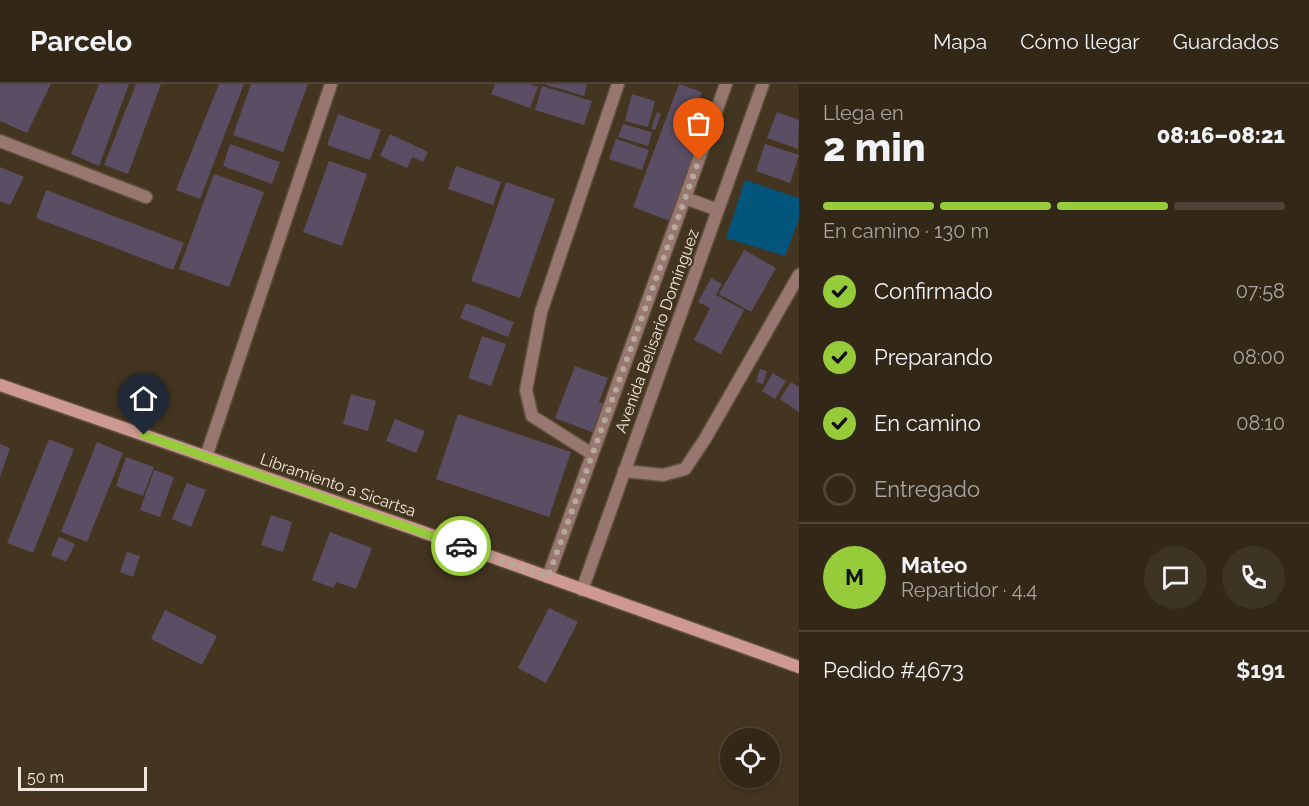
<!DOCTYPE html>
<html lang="es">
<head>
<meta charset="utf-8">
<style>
  :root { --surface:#332818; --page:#3e3425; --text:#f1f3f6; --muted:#a9a6a2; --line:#4e4437; --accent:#96cc3a }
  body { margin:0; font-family:Raleway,sans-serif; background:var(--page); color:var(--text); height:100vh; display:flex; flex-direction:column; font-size:22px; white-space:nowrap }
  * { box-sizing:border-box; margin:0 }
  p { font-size:20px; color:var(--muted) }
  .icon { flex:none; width:33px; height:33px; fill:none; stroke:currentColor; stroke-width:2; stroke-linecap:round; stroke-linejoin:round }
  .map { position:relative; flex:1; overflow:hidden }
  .panel { display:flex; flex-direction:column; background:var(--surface); width:510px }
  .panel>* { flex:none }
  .buttons { position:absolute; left:720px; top:644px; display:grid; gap:12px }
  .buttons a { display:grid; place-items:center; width:60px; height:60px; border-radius:50%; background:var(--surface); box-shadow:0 3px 9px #0003,0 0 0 2px var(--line); font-size:30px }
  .scale { position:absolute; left:18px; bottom:15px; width:129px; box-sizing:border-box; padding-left:6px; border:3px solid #f1e7db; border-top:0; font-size:16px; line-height:21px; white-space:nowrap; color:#f1e7db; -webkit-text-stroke:4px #443520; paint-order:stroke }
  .pin { position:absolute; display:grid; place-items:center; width:51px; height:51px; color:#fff; margin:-62px -26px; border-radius:50% 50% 50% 0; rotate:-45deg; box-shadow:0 0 6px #0007 }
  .pin .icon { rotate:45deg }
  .courier { position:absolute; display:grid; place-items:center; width:60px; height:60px; margin:-30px; border:4px solid #96cc3a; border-radius:50%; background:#fff; color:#222; box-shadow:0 2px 8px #0007 }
  .headline em { font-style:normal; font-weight:800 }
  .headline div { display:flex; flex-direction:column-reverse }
  .headline { display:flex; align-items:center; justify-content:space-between; height:102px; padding:0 24px }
  h1 { font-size:39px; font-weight:800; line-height:45px }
  .bar { display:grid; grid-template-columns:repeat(4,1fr); gap:9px 6px; align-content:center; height:72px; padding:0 24px }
  .bar i { height:8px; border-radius:4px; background:var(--line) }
  .bar .on { background:var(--accent) }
  .bar p { grid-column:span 4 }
  .line { display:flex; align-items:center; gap:15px; padding:0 24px; border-top:2px solid var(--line) }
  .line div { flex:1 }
  .round { display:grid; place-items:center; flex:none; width:63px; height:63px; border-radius:32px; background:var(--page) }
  ol { padding:0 24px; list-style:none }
  li { display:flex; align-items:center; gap:18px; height:66px }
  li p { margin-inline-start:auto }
  li .icon { padding:6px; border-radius:50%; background:var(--accent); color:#111; stroke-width:4 }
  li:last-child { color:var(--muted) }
  li i { width:33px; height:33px; border:3px solid var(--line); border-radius:50% }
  header { display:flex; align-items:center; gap:36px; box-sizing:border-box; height:84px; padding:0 30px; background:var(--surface); border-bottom:2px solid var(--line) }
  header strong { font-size:28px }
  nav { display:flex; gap:33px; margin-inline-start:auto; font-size:21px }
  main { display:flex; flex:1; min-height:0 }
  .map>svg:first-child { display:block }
  .water { fill:#03557c }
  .building { fill:#5b4d63 }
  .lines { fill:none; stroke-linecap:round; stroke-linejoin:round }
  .minor-casing { stroke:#60513e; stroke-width:15 }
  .tertiary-casing { stroke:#60513e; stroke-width:15 }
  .secondary-casing { stroke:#60513e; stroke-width:15 }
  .minor { stroke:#977770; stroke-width:12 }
  .tertiary { stroke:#977770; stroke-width:12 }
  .secondary { stroke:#cd9990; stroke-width:12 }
  .done { stroke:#b4a99a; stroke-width:6; stroke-dasharray:0 10.8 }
  .route { stroke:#96cc3a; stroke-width:8 }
  .labels { text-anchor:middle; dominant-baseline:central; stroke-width:4.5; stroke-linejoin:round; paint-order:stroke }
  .street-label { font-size:16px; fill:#f1e7db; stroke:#443520 }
</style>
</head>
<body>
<header>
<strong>Parcelo</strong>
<nav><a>Mapa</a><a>Cómo llegar</a><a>Guardados</a></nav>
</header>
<main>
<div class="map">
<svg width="799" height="722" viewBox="0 0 799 722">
  <rect width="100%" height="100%" fill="#443520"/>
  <!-- water -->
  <polygon class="water" points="745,96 799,114 799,135 785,172 726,154"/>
  <!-- building -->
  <g class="building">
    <polygon points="0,0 51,0 27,49 0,37"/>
    <polygon points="99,0 129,0 99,82 71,70"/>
    <polygon points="136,0 161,0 128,90 104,81"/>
    <polygon points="219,0 244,0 200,115 176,106"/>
    <polygon points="251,0 308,0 283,68 233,51"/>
    <polygon points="495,0 531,0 538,3 530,24 491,10"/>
    <polygon points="544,0 587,0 584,12"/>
    <polygon points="679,0 702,8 696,25 711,31 672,138 633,123"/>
    <polygon points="542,2 592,17 584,41 535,26"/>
    <polygon points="632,10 655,17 648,43 625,37"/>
    <polygon points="657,28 661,30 655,46 651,45"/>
    <polygon points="777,28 799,36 798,65 767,54"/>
    <polygon points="338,30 381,46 370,76 327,61"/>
    <polygon points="623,40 652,48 648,62 618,53"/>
    <polygon points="390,50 428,68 423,78 412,73 407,84 380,72"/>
    <polygon points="616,55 649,66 642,86 609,75"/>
    <polygon points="230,60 280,78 272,100 223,82"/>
    <polygon points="765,60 799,71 790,99 756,87"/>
    <polygon points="329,77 367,90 342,162 303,148"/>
    <polygon points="456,82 501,98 493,121 448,105"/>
    <polygon points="0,83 24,93 10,121 0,117"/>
    <polygon points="214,90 264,108 229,203 179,185"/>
    <polygon points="506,98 555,115 520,214 471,197"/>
    <polygon points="46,106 184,159 173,186 36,134"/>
    <polygon points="744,166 776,184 751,228 719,210"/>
    <polygon points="711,194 722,200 716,211 744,226 721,270 694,256 710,224 698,218"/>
    <polygon points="466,219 514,238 508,253 460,234"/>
    <polygon points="482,252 506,260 491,302 468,294"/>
    <polygon points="575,282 608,294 599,318 605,320 594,349 555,334"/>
    <polygon points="760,285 767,287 763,300 756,298"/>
    <polygon points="773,289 786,297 775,315 762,307"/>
    <polygon points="791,298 799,303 799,328 780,315"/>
    <polygon points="351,310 376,317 368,347 343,340"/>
    <polygon points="458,330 571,368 549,433 436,395"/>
    <polygon points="395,335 425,347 416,369 386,357"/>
    <polygon points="49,355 74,365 33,469 7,459"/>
    <polygon points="97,358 123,369 87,458 61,448"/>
    <polygon points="0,360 10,364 0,393"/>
    <polygon points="126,373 154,383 143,412 116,402"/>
    <polygon points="154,386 174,393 160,433 140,426"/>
    <polygon points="187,399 206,406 191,443 172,435"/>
    <polygon points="271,431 292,438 283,468 261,461"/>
    <polygon points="330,448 372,464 356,505 336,498 333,504 312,496"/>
    <polygon points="59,453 75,460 66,478 51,471"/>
    <polygon points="127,468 140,472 133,493 120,488"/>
    <polygon points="549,524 578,538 546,599 518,584"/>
    <polygon points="165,526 217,552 202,581 151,555"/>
  </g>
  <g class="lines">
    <defs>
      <g id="minor">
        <polyline points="0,57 146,113"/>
        <polyline points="592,370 532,332 526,306 541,228 618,0"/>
        <polyline points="206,373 331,0"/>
        <polyline points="624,387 663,391 685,385 705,355 799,191"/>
      </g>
      <g id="tertiary">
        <polyline points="685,114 718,126"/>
        <polyline points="548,493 726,0"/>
        <polyline points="582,506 763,0"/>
      </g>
      <polyline id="secondary" points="0,301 420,447 799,583"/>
    </defs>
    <!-- minor casing -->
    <use href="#minor" class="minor-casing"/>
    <!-- tertiary casing -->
    <use href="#tertiary" class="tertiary-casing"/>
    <!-- secondary casing -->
    <use href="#secondary" class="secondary-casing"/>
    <!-- minor -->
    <use href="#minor" class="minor"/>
    <!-- tertiary -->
    <use href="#tertiary" class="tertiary"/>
    <!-- secondary -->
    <use href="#secondary" class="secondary"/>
  </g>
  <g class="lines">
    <!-- done -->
    <polyline class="done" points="461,462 548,493 699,76"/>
    <!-- route -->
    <polyline class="route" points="144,351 461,462"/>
  </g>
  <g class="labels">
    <!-- street labels -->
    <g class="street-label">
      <text transform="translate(657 247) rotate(-70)">Avenida Belisario Domínguez</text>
      <text transform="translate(338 401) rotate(19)">Libramiento a Sicartsa</text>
    </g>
  </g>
</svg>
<div class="buttons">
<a><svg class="icon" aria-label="locate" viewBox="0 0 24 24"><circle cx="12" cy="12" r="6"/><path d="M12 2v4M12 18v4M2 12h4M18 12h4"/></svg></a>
</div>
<div class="scale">50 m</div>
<div class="pin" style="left:699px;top:76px;background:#ea580c"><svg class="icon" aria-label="bag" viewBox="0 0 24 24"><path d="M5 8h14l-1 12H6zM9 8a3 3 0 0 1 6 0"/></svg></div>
<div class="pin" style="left:144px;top:351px;background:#1f2937"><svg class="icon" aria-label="home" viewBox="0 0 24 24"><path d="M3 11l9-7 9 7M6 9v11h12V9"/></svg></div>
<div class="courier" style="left:461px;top:462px"><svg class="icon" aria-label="car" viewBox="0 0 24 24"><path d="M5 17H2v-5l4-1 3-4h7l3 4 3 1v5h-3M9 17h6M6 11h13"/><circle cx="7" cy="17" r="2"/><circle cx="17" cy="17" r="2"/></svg></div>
</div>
<section class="panel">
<div class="headline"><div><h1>2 min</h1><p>Llega en</p></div><em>08:16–08:21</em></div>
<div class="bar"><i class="on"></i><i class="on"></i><i class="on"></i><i></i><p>En camino · 130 m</p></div>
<ol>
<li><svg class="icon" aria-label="check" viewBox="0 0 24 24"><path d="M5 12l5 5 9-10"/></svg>Confirmado<p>07:58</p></li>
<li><svg class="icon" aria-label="check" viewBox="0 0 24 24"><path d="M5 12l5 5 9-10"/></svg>Preparando<p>08:00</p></li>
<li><svg class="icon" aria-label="check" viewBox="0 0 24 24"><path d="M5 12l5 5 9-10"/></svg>En camino<p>08:10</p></li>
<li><i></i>Entregado</li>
</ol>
<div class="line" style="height:108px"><b class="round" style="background:var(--accent);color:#111">M</b><div><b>Mateo</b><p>Repartidor · 4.4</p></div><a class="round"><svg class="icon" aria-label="chat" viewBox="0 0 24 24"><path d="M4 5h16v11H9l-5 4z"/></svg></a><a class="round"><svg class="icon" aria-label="phone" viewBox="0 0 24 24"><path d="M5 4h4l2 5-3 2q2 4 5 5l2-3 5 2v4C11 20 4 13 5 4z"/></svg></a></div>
<div class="line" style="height:78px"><div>Pedido #4673</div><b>$191</b></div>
</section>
</main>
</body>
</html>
